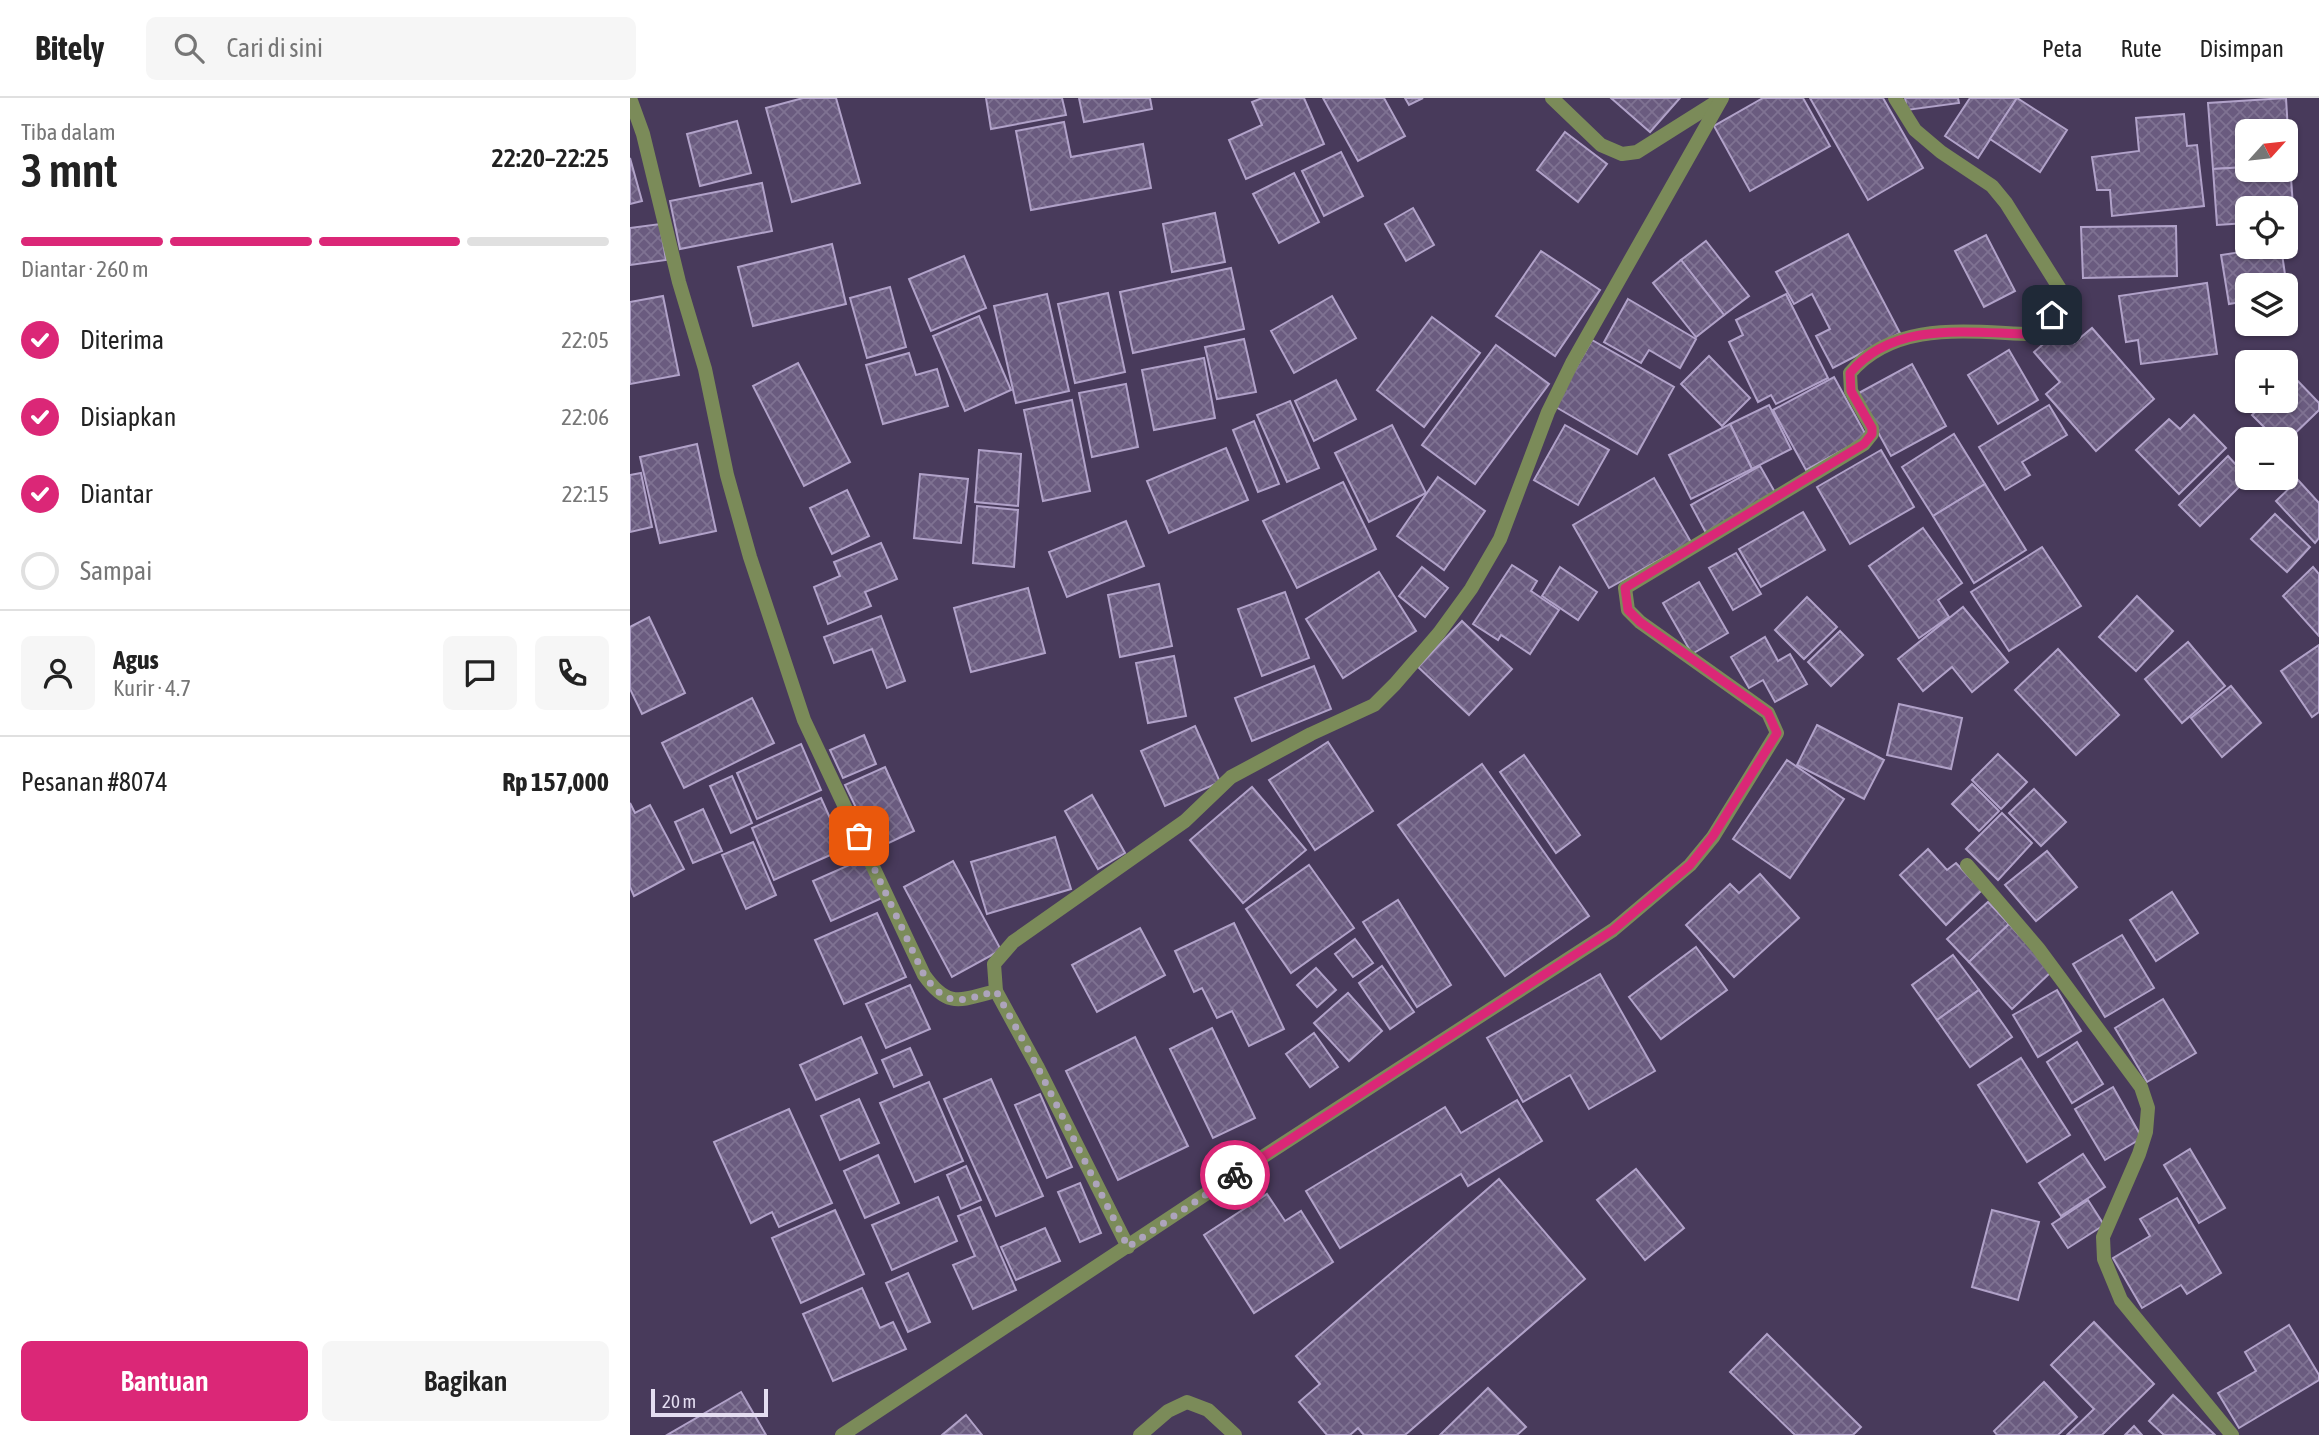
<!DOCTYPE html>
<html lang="id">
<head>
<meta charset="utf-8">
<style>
  :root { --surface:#fff; --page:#f6f6f6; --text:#222; --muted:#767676; --line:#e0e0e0; --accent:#db2777 }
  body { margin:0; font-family:"Asap Condensed",sans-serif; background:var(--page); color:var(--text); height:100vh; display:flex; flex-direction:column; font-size:26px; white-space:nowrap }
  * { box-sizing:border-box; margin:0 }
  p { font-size:23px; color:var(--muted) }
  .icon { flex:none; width:38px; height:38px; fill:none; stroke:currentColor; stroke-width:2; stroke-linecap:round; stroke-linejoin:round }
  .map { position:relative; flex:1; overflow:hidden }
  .details { display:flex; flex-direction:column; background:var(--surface); width:630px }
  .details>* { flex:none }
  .needle { width:46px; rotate:63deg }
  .buttons { position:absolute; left:1605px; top:21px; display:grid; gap:14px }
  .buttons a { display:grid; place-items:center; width:63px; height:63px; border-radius:10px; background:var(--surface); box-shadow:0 2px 5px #0004; font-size:35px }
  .scale { position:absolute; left:21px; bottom:18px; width:117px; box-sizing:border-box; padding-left:7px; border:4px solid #e4ddf1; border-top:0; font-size:19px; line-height:24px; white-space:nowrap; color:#e4ddf1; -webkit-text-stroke:5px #483a5b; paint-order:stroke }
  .pin { position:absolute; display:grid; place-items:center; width:60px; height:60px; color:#fff; margin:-30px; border-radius:14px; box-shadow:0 4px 10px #0006 }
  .courier { position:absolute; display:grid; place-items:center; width:70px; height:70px; margin:-35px; border:5px solid #db2777; border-radius:50%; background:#fff; color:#222; box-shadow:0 2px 9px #0007 }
  .summary em { font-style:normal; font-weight:600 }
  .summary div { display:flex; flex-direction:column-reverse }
  .summary { display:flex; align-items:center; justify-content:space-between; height:119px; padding:0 21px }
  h1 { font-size:46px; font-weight:600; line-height:52px }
  .bar { display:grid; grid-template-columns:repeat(4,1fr); gap:10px 7px; align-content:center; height:84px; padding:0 21px }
  .bar i { height:9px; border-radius:5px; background:var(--line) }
  .bar .selected { background:var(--accent) }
  .bar p { grid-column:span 4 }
  .line { display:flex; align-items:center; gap:18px; padding:0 21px; border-top:2px solid var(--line) }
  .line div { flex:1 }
  .round { display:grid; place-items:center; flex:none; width:74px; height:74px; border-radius:10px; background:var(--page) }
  ol { padding:0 21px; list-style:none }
  li { display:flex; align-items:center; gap:21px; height:77px }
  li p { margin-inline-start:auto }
  li .icon { padding:7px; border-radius:50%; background:var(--accent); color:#fff; stroke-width:4 }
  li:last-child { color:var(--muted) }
  li i { width:38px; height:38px; border:4px solid var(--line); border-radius:50% }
  .cta { display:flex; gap:14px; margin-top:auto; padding:14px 21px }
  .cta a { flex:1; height:80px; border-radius:10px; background:var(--accent); color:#fff; font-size:28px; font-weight:600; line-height:80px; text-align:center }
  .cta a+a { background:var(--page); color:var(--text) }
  header { display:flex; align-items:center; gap:42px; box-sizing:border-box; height:98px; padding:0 35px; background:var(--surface); border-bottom:2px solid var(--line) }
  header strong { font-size:33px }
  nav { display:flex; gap:38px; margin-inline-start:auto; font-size:24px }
  .search { width:490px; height:63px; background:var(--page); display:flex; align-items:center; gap:18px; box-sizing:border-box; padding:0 24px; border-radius:10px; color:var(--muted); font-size:26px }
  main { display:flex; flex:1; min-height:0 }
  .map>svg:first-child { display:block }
  .building { fill:url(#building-cross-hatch); stroke:#b1a2c9; stroke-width:2 }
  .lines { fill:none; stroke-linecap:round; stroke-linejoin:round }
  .minor { stroke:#7b8b59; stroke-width:14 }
  .done { stroke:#ada4bc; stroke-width:7; stroke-dasharray:0 12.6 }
  .route { stroke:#db2777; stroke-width:9 }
</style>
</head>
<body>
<header>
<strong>Bitely</strong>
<div class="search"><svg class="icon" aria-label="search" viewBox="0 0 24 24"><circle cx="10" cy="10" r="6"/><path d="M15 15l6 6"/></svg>Cari di sini</div>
<nav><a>Peta</a><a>Rute</a><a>Disimpan</a></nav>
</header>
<main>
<section class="details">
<div class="summary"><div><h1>3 mnt</h1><p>Tiba dalam</p></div><em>22:20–22:25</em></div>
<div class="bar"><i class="selected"></i><i class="selected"></i><i class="selected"></i><i></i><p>Diantar · 260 m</p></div>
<ol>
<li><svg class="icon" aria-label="check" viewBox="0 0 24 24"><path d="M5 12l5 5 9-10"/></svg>Diterima<p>22:05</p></li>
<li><svg class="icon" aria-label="check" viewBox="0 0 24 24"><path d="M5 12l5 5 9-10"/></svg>Disiapkan<p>22:06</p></li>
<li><svg class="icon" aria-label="check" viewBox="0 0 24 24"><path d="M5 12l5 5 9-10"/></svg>Diantar<p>22:15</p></li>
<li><i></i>Sampai</li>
</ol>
<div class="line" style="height:126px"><a class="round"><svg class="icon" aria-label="person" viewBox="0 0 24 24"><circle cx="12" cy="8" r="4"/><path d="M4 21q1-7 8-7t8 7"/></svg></a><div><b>Agus</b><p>Kurir · 4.7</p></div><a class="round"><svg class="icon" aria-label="chat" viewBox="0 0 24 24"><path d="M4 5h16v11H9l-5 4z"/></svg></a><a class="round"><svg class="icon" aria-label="phone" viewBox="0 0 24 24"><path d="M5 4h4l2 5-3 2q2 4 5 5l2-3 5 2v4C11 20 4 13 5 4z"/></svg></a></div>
<div class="line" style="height:91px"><div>Pesanan #8074</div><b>Rp 157,000</b></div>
<div class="cta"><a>Bantuan</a><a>Bagikan</a></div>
</section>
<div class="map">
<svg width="1689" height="1337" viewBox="0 0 1689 1337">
  <defs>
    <pattern id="building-cross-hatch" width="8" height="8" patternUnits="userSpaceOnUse" patternTransform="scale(1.75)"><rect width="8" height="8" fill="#6a5b7f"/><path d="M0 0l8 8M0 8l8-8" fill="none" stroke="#7f7292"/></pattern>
  </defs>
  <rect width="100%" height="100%" fill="#483a5b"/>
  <!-- building -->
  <g class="building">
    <polygon points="173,0 206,0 230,85 162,104 136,10"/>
    <polygon points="356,0 432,0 436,17 361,31"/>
    <polygon points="449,0 520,0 522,11 454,24"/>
    <polygon points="632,0 674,0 694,46 616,81 599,42 632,27 622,4"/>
    <polygon points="693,0 754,0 775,38 728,63"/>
    <polygon points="775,0 793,0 779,7"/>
    <polygon points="981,0 1050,0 1020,34"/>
    <polygon points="1133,0 1173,0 1200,48 1120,93 1084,28"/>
    <polygon points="1180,0 1253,0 1293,70 1238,102"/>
    <polygon points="1275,0 1328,0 1329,5 1277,12"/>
    <polygon points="1340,0 1387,0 1348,60 1315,38"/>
    <polygon points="1387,0 1437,32 1410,74 1360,41"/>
    <polygon points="1656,0 1660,66 1656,66 1656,33 1617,33 1617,69 1583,71 1578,5"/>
    <polygon points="1554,16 1557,48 1567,47 1574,108 1482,118 1480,92 1467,92 1462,59 1509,53 1506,20"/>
    <polygon points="107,23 121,75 70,88 57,36"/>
    <polygon points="434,24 441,59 513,46 521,90 401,112 386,33"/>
    <polygon points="935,34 977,66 948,104 907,72"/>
    <polygon points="711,54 733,98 694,118 672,73"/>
    <polygon points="0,60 12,103 0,106"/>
    <polygon points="1656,66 1660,66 1664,122 1656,122 1656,110 1617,110 1617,125 1587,127 1583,71 1617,69 1617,72 1656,72"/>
    <polygon points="664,75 689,124 649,145 623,96"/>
    <polygon points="132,85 142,133 50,151 40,103"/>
    <polygon points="783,110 804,147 776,163 755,126"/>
    <polygon points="585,115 595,164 542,174 533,126"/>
    <polygon points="30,126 36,162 0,167 0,130"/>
    <polygon points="1546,128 1547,178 1453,180 1451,129"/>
    <polygon points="1218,136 1270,235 1203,270 1186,238 1200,231 1182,196 1164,206 1146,174"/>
    <polygon points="1356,137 1385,193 1354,209 1325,153"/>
    <polygon points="1076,143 1119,198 1094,217 1051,162"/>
    <polygon points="202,146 216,206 123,228 108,169"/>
    <polygon points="1644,149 1651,149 1658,197 1656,197 1656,187 1617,187 1617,203 1599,206 1591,157"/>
    <polygon points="911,153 970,192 925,258 866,218"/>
    <polygon points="334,158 356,210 301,233 279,181"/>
    <polygon points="1051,162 1094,217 1066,239 1023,185"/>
    <polygon points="601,170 614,231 503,255 490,194"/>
    <polygon points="1577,185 1587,256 1511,266 1508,242 1496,244 1489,198"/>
    <polygon points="260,189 276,249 237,260 220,200"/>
    <polygon points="478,195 495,274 445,285 428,206"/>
    <polygon points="417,196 439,293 386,305 364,208"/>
    <polygon points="1156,196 1198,280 1146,306 1141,297 1128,304 1099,244 1113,237 1106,222"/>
    <polygon points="33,198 49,277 0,286 0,204"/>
    <polygon points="702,198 726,240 664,275 641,233"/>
    <polygon points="998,201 1066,241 1050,270 1019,252 1011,265 974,244"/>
    <polygon points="349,218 381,292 335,313 303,238"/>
    <polygon points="802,219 850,255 794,329 747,292"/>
    <polygon points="1432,230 1444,245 1462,230 1524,301 1466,353 1416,296 1430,284 1404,254"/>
    <polygon points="614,241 626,294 587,301 575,249"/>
    <polygon points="962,242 1044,289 1007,356 924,308"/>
    <polygon points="866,247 919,286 845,386 792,347"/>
    <polygon points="1379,252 1408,302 1368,326 1338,277"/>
    <polygon points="279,255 286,277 307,271 318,308 253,326 236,267"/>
    <polygon points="1079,258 1120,300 1092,328 1051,286"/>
    <polygon points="574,260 585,320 524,332 512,272"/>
    <polygon points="168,265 220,364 174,388 123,288"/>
    <polygon points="1282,266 1316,328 1261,358 1227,296"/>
    <polygon points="1663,278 1689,305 1689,312 1656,344 1656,341 1646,341 1622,317 1637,303 1656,303 1656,285"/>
    <polygon points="1204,279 1237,339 1176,372 1143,312"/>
    <polygon points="706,282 726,321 684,343 665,303"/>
    <polygon points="496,286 508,349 462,359 449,295"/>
    <polygon points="442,302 460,393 413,403 394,312"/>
    <polygon points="660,303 689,370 657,384 627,317"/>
    <polygon points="1139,307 1161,351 1122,371 1100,326"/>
    <polygon points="1419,307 1437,337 1392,364 1400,377 1375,392 1349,349"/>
    <polygon points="1564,317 1596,350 1549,396 1506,352 1539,321 1550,331"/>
    <polygon points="624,323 649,386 628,394 603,332"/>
    <polygon points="1100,326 1122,371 1061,401 1039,357"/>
    <polygon points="762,327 796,395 739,424 705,355"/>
    <polygon points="935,327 979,352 948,407 904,382"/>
    <polygon points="1324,336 1355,386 1303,418 1272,369"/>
    <polygon points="67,346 86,433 30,445 10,359"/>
    <polygon points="596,350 618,402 539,435 517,383"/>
    <polygon points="349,352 391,356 388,408 345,404"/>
    <polygon points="1251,352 1284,409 1220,446 1187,389"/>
    <polygon points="1598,358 1618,380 1570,428 1549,407"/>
    <polygon points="1130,368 1146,396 1076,435 1061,407"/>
    <polygon points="11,375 22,429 0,434 0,377"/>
    <polygon points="290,376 338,381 331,445 284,440"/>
    <polygon points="808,379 855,413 814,472 767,438"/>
    <polygon points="1024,380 1061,444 979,490 943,427"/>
    <polygon points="1668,382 1689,405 1689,440 1685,445 1646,403"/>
    <polygon points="713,384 746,451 667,490 633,423"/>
    <polygon points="1355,386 1396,452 1344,485 1303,418"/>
    <polygon points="217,392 239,438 202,456 180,410"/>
    <polygon points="347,408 388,412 384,469 343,465"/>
    <polygon points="1173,414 1195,452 1131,489 1109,451"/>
    <polygon points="1645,416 1680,449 1657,474 1621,441"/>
    <polygon points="496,423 514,468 437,499 419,454"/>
    <polygon points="1293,430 1332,485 1308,502 1319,519 1289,540 1239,468"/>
    <polygon points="251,445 267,481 235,494 241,508 198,526 184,489 210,478 204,464"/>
    <polygon points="1412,449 1451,508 1379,553 1341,494"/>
    <polygon points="1106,455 1131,496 1103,512 1079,470"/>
    <polygon points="882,467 907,483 901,493 929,512 900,556 871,537 868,542 843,526"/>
    <polygon points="792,469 818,490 795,519 769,498"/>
    <polygon points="930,469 967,494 948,522 912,498"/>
    <polygon points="1683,469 1689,476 1689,538 1653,498"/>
    <polygon points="749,474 786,533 713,580 676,521"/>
    <polygon points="1069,484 1098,535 1062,556 1033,505"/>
    <polygon points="529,486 542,548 490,559 478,497"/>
    <polygon points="398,490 415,555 341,574 324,510"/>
    <polygon points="655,494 679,560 632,578 608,511"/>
    <polygon points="1507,498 1543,533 1506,573 1469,539"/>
    <polygon points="1177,499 1207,529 1174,561 1145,532"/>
    <polygon points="1333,509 1378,564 1342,594 1322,569 1293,593 1268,561"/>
    <polygon points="251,518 275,583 257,590 242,551 204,565 194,539"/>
    <polygon points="19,519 55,595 12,616 0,591 0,529"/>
    <polygon points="832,523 882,571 839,617 788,569"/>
    <polygon points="1210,533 1233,557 1201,588 1178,564"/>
    <polygon points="1135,539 1148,563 1160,556 1177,586 1145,604 1133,582 1119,590 1101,559"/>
    <polygon points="1558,544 1595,588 1552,625 1515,581"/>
    <polygon points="1689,547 1689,614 1682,619 1651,573"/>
    <polygon points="1428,551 1489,617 1446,657 1385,592"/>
    <polygon points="544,558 556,618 518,625 506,565"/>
    <polygon points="684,568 701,611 622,643 605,600"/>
    <polygon points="1601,588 1631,625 1592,659 1561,620"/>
    <polygon points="122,600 144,645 54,690 32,645"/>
    <polygon points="1269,606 1332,620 1321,671 1257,657"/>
    <polygon points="1187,627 1254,662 1234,701 1167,667"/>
    <polygon points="565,628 590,684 535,708 511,653"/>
    <polygon points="234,637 246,666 213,680 200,652"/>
    <polygon points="698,644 743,713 685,752 639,682"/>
    <polygon points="171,646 191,692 127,721 107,675"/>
    <polygon points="1368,656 1397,684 1371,711 1342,682"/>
    <polygon points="894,657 950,737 926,755 870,674"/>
    <polygon points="1157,662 1214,701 1160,780 1103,741"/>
    <polygon points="852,666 959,818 875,878 768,727"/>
    <polygon points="255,669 284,733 246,751 215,687"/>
    <polygon points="102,678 122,725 101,735 80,688"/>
    <polygon points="1342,686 1369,713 1349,733 1322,706"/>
    <polygon points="622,689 676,752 613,805 560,742"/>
    <polygon points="1404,691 1436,724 1411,748 1379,715"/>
    <polygon points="462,697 495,755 468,771 435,713"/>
    <polygon points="191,700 214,751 144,782 122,730"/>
    <polygon points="0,705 5,715 20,707 54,771 4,798 0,789"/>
    <polygon points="73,711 92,753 63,765 45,724"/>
    <polygon points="1372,715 1402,745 1368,782 1336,751"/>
    <polygon points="425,739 441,791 357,816 341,764"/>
    <polygon points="123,744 146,797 116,811 92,757"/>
    <polygon points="1298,751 1317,772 1326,765 1352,792 1316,827 1270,777"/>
    <polygon points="1417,753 1447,789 1406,823 1375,787"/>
    <polygon points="235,760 252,800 201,823 183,783"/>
    <polygon points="323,763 371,852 322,879 274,789"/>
    <polygon points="679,767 724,830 661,875 616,811"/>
    <polygon points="1130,776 1169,820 1104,879 1056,827 1100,786 1109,795"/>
    <polygon points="1542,794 1568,835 1526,863 1500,822"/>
    <polygon points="768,802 821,887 787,909 733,824"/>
    <polygon points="1358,804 1379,826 1339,864 1317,841"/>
    <polygon points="247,815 276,879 214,906 185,842"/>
    <polygon points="604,825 654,931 619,948 602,913 587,920 572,890 564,894 545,853"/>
    <polygon points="1379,826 1422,873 1382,911 1339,864"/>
    <polygon points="510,830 535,877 467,914 442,867"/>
    <polygon points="1492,837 1524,890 1475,919 1443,866"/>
    <polygon points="725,841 743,865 723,879 705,856"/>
    <polygon points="1066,849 1097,892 1031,941 999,899"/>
    <polygon points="1323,857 1349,892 1307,922 1282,887"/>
    <polygon points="752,868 784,914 760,931 729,885"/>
    <polygon points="686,870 706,892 687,909 667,887"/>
    <polygon points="970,876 1025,973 959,1011 940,977 893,1004 857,940"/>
    <polygon points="280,887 300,931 256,950 236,906"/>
    <polygon points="1349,892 1382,939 1340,969 1307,922"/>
    <polygon points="1427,892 1451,933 1408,959 1383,917"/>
    <polygon points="718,895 752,933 719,963 684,925"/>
    <polygon points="1533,901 1566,955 1517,984 1485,930"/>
    <polygon points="582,930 625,1020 583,1040 540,951"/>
    <polygon points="684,935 708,969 680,989 656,956"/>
    <polygon points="231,939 247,975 186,1002 170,967"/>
    <polygon points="505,939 558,1048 488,1082 436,973"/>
    <polygon points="1447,944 1473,986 1442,1005 1417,964"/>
    <polygon points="280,950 292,977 264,989 252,962"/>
    <polygon points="1391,960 1440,1037 1397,1064 1348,987"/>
    <polygon points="361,981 413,1098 366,1118 314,1001"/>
    <polygon points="299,984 333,1063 285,1084 250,1005"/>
    <polygon points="1483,989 1512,1040 1475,1062 1445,1011"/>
    <polygon points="410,996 442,1069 417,1080 385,1007"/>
    <polygon points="229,1001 249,1045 210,1062 191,1018"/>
    <polygon points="887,1002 912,1043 838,1088 831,1076 710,1150 676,1093 815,1009 831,1035"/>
    <polygon points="159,1011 202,1105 149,1129 142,1114 121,1125 84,1044"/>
    <polygon points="1560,1051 1595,1110 1569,1125 1534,1067"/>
    <polygon points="1453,1056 1475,1089 1431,1118 1409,1085"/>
    <polygon points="248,1057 269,1105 235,1120 214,1073"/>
    <polygon points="336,1068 351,1102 331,1111 317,1077"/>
    <polygon points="1006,1071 1054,1130 1015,1162 967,1102"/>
    <polygon points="869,1081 955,1181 775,1337 734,1337 728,1330 720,1337 697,1337 669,1304 690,1286 666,1258"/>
    <polygon points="450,1085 471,1135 450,1144 428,1094"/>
    <polygon points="637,1096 655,1123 671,1113 703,1164 624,1215 574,1137"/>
    <polygon points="308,1099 327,1143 262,1172 242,1127"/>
    <polygon points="1547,1100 1591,1175 1557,1196 1551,1187 1512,1210 1483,1160 1520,1138 1510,1121"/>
    <polygon points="1458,1102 1474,1127 1438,1150 1422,1126"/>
    <polygon points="350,1109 386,1192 343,1211 323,1167 345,1158 328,1118"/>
    <polygon points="205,1112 234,1176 171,1205 142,1140"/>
    <polygon points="1362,1112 1409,1124 1388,1202 1342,1189"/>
    <polygon points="415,1130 430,1163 386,1182 371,1149"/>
    <polygon points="278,1175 300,1224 278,1234 256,1185"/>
    <polygon points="232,1190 250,1230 263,1224 276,1251 203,1283 173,1216"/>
    <polygon points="1464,1224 1524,1286 1472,1337 1437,1337 1464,1311 1421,1267"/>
    <polygon points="1659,1227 1689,1277 1689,1282 1609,1330 1588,1295 1626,1273 1615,1254"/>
    <polygon points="1137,1236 1231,1329 1223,1337 1165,1337 1100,1274"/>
    <polygon points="1414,1284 1447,1319 1428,1337 1367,1337 1364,1333"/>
    <polygon points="858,1290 896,1329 887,1337 810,1337"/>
    <polygon points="111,1294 136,1337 37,1337"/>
    <polygon points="1543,1297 1585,1337 1534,1337 1519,1323"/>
    <polygon points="336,1317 352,1337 312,1337"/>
    <polygon points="1504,1328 1512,1337 1495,1337"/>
  </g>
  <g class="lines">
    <!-- minor -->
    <g class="minor">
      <path d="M0 0 13 36 49 184 75 271 97 377 120 459 174 622 294 877C318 911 330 902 366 893"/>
      <polyline points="922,0 971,47 992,56 1007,54 1091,1"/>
      <polyline points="1337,767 1408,850 1511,989 1518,1010 1516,1034 1509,1056 1473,1139 1474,1161 1491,1202 1602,1337"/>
      <polyline points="498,1149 407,968 366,893 364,866 383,844 555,723 601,679 681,636 744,607 765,586 809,535 841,491 870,441 918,314 942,265 1092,0"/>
      <path d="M212 1337 600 1080 983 832 1060 767 1083 739 1147 635 1138 615 1010 524 998 512 995 490 1234 346 1242 336V330L1221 293 1220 275C1265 222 1338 234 1400 236L1422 217 1435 199 1376 105 1362 88 1311 54 1285 32 1265 0"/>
      <polyline points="510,1337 538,1313 557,1304 578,1312 605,1337"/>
    </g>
  </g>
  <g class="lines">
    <!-- done -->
    <path class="done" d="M229 738 294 877C318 911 330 903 366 893L407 968 498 1149 605 1077"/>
    <!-- route -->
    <path class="route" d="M605 1077 983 832 1060 767 1083 738 1147 635 1138 615 1010 524 998 512 995 490 1234 346 1242 336V330L1221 293 1220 275C1264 222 1338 235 1400 236L1422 217"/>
  </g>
</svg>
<div class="buttons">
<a><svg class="needle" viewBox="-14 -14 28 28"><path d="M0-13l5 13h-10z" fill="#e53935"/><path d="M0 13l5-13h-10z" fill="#767676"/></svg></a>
<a><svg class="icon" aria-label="locate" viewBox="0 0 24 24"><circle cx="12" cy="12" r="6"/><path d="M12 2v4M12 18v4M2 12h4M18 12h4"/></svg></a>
<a><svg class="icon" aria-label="layers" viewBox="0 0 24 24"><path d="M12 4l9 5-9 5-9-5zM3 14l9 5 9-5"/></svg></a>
<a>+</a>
<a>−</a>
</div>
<div class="scale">20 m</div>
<div class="pin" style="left:229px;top:738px;background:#ea580c"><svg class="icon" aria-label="bag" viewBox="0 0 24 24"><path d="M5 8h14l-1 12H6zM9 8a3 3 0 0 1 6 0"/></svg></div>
<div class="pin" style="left:1422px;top:217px;background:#1f2937"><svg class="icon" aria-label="home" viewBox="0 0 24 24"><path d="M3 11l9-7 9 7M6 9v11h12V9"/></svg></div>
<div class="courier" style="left:605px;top:1077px"><svg class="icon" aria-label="bike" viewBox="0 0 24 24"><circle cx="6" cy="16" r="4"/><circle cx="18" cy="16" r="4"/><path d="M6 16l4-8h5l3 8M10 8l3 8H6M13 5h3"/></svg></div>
</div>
</main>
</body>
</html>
